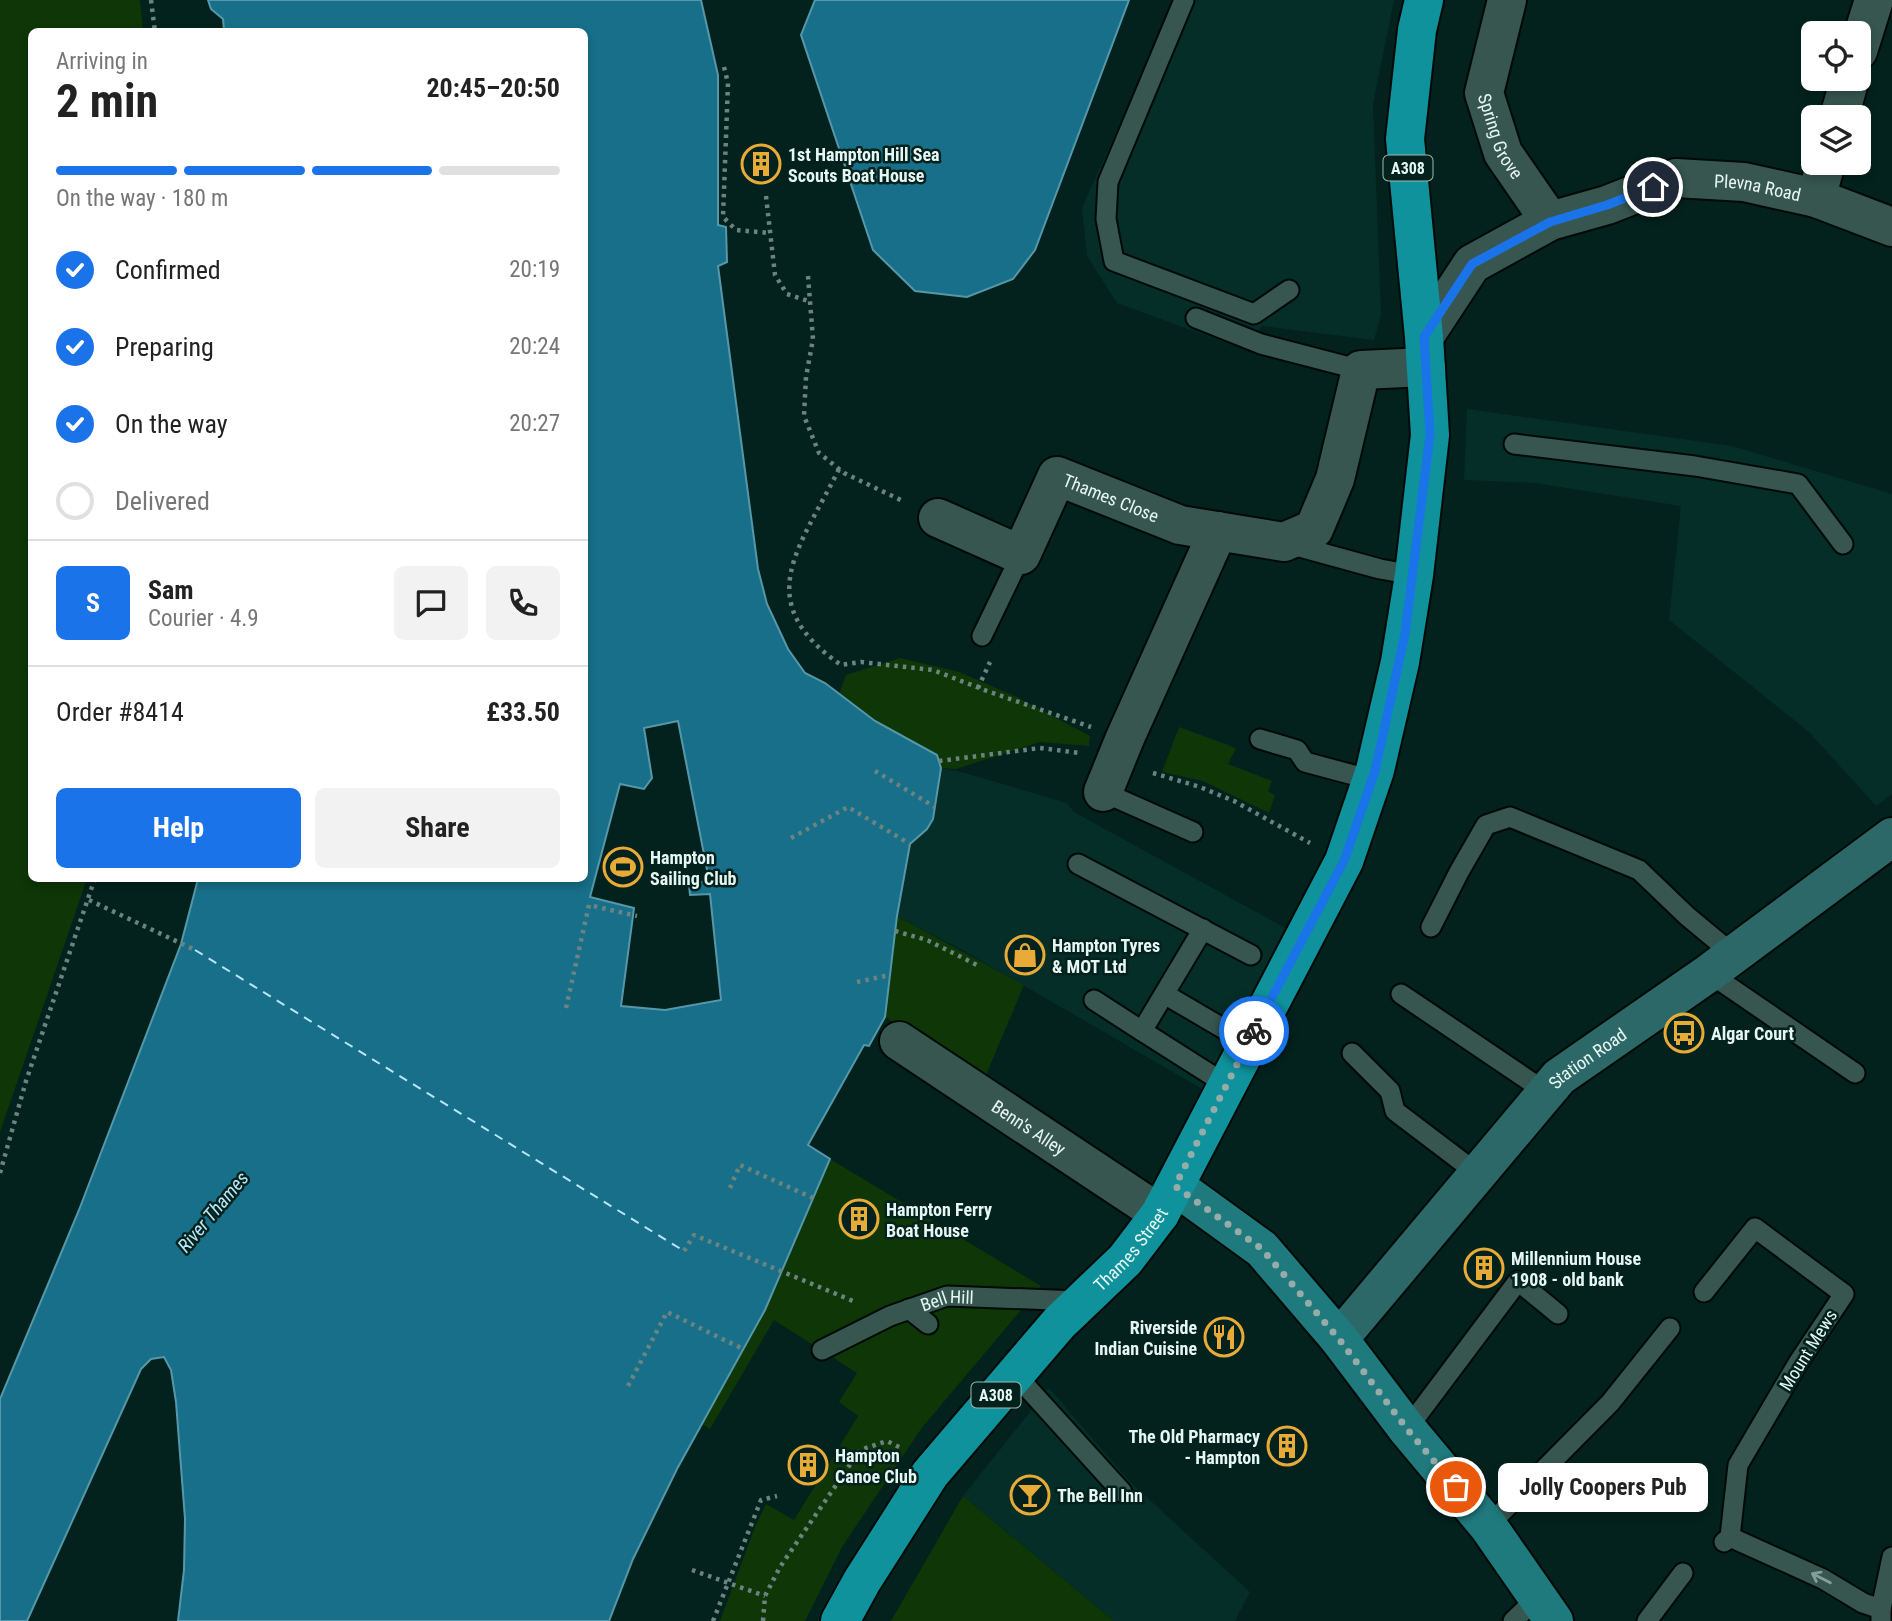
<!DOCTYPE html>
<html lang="en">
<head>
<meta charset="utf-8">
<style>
  :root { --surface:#fff; --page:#f2f2f2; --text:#222; --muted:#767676; --line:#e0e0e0; --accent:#1a73e8 }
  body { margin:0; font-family:"Roboto Condensed",sans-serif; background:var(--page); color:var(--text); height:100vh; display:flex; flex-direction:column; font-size:26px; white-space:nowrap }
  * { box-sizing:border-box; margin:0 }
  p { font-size:23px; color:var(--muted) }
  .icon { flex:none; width:38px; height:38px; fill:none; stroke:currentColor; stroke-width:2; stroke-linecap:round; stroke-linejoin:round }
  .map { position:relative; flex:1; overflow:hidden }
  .details { position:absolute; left:28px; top:28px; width:560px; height:854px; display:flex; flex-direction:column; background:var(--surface); border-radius:10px; box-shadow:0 4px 10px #0003 }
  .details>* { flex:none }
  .buttons { position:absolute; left:1801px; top:21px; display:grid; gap:14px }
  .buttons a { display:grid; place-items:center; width:70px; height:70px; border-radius:10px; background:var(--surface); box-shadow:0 4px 10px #0003; font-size:35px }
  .pin { position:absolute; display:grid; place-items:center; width:60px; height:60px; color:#fff; margin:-30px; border:4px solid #fff; border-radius:50%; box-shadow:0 2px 7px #0007 }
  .courier { position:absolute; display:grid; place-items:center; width:70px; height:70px; margin:-35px; border:5px solid #1a73e8; border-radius:50%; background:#fff; color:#222; box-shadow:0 2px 9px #0007 }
  .bubble { position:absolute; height:49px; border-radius:10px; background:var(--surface); box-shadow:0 4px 10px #0003; font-size:23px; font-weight:700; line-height:49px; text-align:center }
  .headline em { font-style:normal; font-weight:700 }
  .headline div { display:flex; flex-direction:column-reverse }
  .headline { display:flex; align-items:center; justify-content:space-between; height:119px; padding:0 28px }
  h1 { font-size:46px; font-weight:700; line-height:52px }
  .bar { display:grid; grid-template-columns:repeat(4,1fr); gap:10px 7px; align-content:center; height:84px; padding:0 28px }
  .bar i { height:9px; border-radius:5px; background:var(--line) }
  .bar .selected { background:var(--accent) }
  .bar p { grid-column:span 4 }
  .line { display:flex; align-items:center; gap:18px; padding:0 28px; border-top:2px solid var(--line) }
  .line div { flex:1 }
  .round { display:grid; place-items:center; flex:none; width:74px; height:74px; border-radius:10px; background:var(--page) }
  ol { padding:0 28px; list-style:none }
  li { display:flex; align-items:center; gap:21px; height:77px }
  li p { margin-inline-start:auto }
  li .icon { padding:7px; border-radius:50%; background:var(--accent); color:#fff; stroke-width:4 }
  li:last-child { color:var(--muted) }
  li i { width:38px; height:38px; border:4px solid var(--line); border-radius:50% }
  .action { display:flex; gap:14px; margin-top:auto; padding:14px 28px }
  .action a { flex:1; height:80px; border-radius:10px; background:var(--accent); color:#fff; font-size:28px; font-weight:700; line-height:80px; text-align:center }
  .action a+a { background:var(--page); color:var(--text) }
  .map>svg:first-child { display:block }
  .built { fill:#052e28 }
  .green { fill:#0e3607 }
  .water { fill:#186f89; stroke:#5698a9; stroke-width:2; fill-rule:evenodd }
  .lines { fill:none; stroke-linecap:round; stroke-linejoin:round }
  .ferry { stroke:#b7e6f9; stroke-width:2; stroke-dasharray:9 7; stroke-linecap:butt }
  .lane-casing { stroke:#000a07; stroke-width:23 }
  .street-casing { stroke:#000a07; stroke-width:42 }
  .secondary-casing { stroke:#000a07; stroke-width:42 }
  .primary-casing { stroke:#000a07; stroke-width:42 }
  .highway-casing { stroke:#000a07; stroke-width:42 }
  .path { stroke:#6c8480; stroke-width:4.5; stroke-dasharray:3.5 5; stroke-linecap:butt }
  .lane { stroke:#375650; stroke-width:19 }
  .street { stroke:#375650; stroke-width:38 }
  .secondary { stroke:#2b6867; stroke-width:38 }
  .primary { stroke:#1f7a7e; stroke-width:38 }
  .highway { stroke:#0f929c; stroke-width:38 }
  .oneway { stroke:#869e99 }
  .done { stroke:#97aca8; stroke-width:7; stroke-dasharray:0 12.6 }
  .route { stroke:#1a73e8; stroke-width:9 }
  .labels { text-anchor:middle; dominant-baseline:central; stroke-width:5; stroke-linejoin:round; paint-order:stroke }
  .shield { fill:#03221d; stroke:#a2b7b3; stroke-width:2 }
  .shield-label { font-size:16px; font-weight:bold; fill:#e6f7f3 }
  .street-label { font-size:18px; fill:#e6f7f3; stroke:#03221d }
  .poi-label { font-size:18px; font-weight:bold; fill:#e6f7f3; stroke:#03221d; text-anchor:start }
  .water-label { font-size:19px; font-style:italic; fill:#b7e6f9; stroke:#03221d }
</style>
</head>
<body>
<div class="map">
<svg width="1892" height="1621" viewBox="0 0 1892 1621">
  <rect width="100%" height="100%" fill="#03221d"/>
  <!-- built -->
  <g class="built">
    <polygon points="1175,0 1394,0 1373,104 1381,315 1374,340 1261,326 1251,352 1117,303 1087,256 1082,208"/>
    <polygon points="1467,409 1732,446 1892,494 1892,794 1876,806 1809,732 1669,620 1681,506 1535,483 1464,480"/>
    <polygon points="941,768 965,773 1067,803 1074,812 1285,928 1204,1090 964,951 897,916 910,844 927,829 933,819"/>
    <polygon points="1049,1388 1130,1482 1250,1592 1235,1621 1114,1621 963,1496"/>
  </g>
  <!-- green -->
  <g class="green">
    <polygon points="0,0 140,0 143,31 32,32 32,878 87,879 0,1132"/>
    <polygon points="900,658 959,672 1017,697 1090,736 1089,746 1040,742 956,769 941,768 937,755 875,721 839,694 846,675"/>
    <polygon points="1179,727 1236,748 1228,764 1272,781 1268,791 1275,795 1269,813 1203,781 1162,772"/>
    <polygon points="897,916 1024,985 986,1075 885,1017"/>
    <polygon points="830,1159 1041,1286 921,1429 842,1547 805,1621 720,1621 755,1527 766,1504 794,1520 858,1416 839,1402 857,1373 774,1320 710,1429 702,1424 765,1310"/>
    <polygon points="963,1496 1114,1621 891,1621"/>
  </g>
  <!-- water -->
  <g class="water">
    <path d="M208 0H701L718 75V225L726 227 727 262 718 266 758 569 767 604 788 649 805 673 825 683 875 721 937 755 941 768 933 819 927 829 910 844 897 916 885 1017 869 1046 864 1045 808 1145 830 1159 765 1310 677 1469 633 1559 609 1621H178L184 1570 185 1519 176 1402 171 1370 164 1357 151 1359 141 1369 27 1621H0V1399L79 1210 181 944 198 879 584 878V32L224 31 223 19 211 9ZM678 721 709 880 689 885 690 895 710 894 721 1000 665 1010 621 1006 634 908 590 897 620 784 644 789 652 778 644 728Z"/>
    <polygon points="815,0 1129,0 1035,250 1013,279 967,297 915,291 873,250 801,35"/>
  </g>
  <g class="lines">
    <!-- ferry -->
    <polyline class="ferry" points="195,950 684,1251"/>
    <defs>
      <g id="lane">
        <polyline points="1184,0 1108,182 1106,219 1114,261 1254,314 1289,290"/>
        <polyline points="1196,318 1261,344 1361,370"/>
        <polyline points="1514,444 1695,466 1798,484 1843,544"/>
        <polyline points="1289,544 1380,569 1414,575"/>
        <polyline points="982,636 1021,555"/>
        <polyline points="1260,739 1297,750 1305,762 1372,780"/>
        <polyline points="1103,792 1193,832"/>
        <polyline points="1078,864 1251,955"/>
        <polyline points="1431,927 1459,872 1486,825 1510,817 1639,870 1687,916 1734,955"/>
        <polyline points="1709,973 1855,1073"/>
        <polyline points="1401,994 1546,1092"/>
        <polyline points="1166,995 1248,1043"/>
        <polyline points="1094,1000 1142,1031 1203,929"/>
        <polyline points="1142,1031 1227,1085"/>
        <polyline points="1352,1053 1390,1091 1395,1111 1478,1174"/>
        <polyline points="1704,1292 1755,1228 1844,1294 1798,1363 1738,1465 1730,1537 1724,1542"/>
        <polyline points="909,1309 928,1324"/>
        <path id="s1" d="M822 1350 890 1316 947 1296 1079 1301"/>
        <polyline points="1014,1373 1122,1492"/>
        <polyline points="1407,1429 1518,1281 1558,1314"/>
        <polyline points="1488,1526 1610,1403 1670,1328"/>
        <polyline points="1730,1537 1823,1579 1863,1603 1881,1609"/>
        <polyline points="1513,1621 1537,1598"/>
        <polyline points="1647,1621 1683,1573"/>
        <polyline points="1881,1621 1881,1609 1892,1557"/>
      </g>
      <g id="street">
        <path id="s2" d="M1507 0 1484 93 1503 153 1550 221"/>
        <polyline points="1858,51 1874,0"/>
        <polyline points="1839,117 1850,79"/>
        <polyline points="1816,198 1826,163"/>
        <path id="s3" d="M1424 337 1472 264 1550 221 1607 205 1676 178 1744 182 1816 198 1892 227"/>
        <path id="s4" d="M938 518 1021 555 1057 476 1180 525 1284 542 1314 529 1335 479 1361 370 1426 367"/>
        <polyline points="1103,792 1125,738 1218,531"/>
        <path id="s5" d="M899 1041 1160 1214"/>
      </g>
      <g id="secondary">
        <path id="s6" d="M1339 1339 1559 1077 1709 973 1892 837"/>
      </g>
      <polyline id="primary" points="1175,1186 1262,1249 1339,1339 1407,1429 1488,1526 1554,1621"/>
      <g id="highway">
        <path id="s7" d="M840 1621 862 1581 930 1474 1059 1323 1125 1260 1160 1214 1344 861 1375 770 1400 662 1414 575 1430 435 1424 337 1405 139 1417 30 1424 0"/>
      </g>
    </defs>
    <!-- lane casing -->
    <use href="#lane" class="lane-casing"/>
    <!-- street casing -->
    <use href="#street" class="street-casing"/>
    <!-- secondary casing -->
    <use href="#secondary" class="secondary-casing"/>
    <!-- primary casing -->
    <use href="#primary" class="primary-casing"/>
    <!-- highway casing -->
    <use href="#highway" class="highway-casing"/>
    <!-- path -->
    <g class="path">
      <polyline points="151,0 155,32"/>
      <polyline points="724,67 728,83 723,217 736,230 770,233"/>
      <polyline points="766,196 775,275 787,294 811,302"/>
      <polyline points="808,276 813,339 806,377 804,416 819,453 844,473 905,502"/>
      <path d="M839 469C800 548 749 601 841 665L861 662 933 670 987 691 1091 727"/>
      <polyline points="978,688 990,662"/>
      <polyline points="939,761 1040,748 1080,753"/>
      <polyline points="875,771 935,807"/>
      <polyline points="1153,773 1200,787 1234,801 1310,843"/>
      <polyline points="791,838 848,807 910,844"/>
      <polyline points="89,900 195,950"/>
      <polyline points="895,931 927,940 977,965"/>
      <polyline points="857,982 890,975"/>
      <polyline points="566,1008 589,905 637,916"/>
      <polyline points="0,1173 26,1081 95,878"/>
      <polyline points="730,1188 740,1165 813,1198"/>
      <polyline points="684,1251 694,1235 853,1301"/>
      <polyline points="628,1386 667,1312 743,1349"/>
      <polyline points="692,1570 765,1596"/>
      <polyline points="713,1621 761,1500 777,1496"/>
      <polyline points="763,1621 765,1596 780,1567 860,1450 887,1441 901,1448"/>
    </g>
    <!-- lane -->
    <use href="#lane" class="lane"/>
    <!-- street -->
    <use href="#street" class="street"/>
    <!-- secondary -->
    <use href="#secondary" class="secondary"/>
    <!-- primary -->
    <use href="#primary" class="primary"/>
    <!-- highway -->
    <use href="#highway" class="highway"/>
  </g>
  <!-- one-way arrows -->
  <defs><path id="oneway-shaft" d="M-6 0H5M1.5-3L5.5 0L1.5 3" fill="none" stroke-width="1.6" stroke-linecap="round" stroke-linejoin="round" transform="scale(1.75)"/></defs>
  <use class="oneway" href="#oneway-shaft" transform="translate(1821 1578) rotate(-153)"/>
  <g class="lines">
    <!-- done -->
    <polyline class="done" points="1254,1031 1175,1186 1262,1249 1339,1339 1407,1429 1456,1487"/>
    <!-- route -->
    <polyline class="route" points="1254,1031 1344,861 1375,771 1405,634 1430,435 1424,337 1472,264 1550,222 1607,205 1653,187"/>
  </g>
  <!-- icons -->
  <defs>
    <symbol id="building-ring" viewBox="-11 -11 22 22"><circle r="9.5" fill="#03221d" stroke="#e9ab37" stroke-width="1.5"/><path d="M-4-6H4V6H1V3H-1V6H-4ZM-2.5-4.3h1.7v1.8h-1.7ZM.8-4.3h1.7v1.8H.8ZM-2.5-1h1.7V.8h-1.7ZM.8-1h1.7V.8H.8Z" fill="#e9ab37"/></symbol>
    <symbol id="stadium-ring" viewBox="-11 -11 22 22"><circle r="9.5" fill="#03221d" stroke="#e9ab37" stroke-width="1.5"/><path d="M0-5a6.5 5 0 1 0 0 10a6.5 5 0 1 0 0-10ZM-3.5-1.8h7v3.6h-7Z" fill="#e9ab37"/></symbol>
    <symbol id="shop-ring" viewBox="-11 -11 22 22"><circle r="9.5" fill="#03221d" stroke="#e9ab37" stroke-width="1.5"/><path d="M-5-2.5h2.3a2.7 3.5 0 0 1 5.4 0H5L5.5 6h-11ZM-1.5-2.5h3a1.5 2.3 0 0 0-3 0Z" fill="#e9ab37"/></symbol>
    <symbol id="bus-ring" viewBox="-11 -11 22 22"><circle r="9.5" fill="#03221d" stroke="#e9ab37" stroke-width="1.5"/><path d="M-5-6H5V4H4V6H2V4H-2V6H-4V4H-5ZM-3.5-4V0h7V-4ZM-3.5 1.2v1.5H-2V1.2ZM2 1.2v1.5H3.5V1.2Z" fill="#e9ab37"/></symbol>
    <symbol id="restaurant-ring" viewBox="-11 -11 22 22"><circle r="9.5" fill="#03221d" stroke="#e9ab37" stroke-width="1.5"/><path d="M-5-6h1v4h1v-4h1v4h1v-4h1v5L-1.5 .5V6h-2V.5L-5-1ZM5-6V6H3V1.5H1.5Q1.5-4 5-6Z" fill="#e9ab37"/></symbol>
    <symbol id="bar-ring" viewBox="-11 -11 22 22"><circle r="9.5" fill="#03221d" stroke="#e9ab37" stroke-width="1.5"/><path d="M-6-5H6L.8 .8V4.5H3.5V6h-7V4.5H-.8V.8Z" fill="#e9ab37"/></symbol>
  </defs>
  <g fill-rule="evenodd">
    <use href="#building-ring" x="739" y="142" width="44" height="44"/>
    <use href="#stadium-ring" x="601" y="845" width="44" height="44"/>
    <use href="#shop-ring" x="1003" y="933" width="44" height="44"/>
    <use href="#bus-ring" x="1662" y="1011" width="44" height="44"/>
    <use href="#building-ring" x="837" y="1197" width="44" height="44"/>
    <use href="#building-ring" x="1462" y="1246" width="44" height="44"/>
    <use href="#restaurant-ring" x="1202" y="1315" width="44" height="44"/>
    <use href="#building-ring" x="1265" y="1424" width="44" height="44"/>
    <use href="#building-ring" x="786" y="1443" width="44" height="44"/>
    <use href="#bar-ring" x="1008" y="1473" width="44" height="44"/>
  </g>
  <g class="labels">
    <!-- shield labels -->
    <g class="shield">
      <rect x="1383.5" y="155.5" width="49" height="25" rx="5"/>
      <rect x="971.5" y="1382.5" width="49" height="25" rx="5"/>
    </g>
    <g class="shield-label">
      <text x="1408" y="168">A308</text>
      <text x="996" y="1395">A308</text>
    </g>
    <!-- street labels -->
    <g class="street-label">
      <text stroke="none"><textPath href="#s2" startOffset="142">Spring Grove</textPath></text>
      <text stroke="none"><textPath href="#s3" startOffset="392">Plevna Road</textPath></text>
      <text stroke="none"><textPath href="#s4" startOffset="236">Thames Close</textPath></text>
      <text stroke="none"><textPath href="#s6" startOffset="376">Station Road</textPath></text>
      <text stroke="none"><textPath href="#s5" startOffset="156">Benn's Alley</textPath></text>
      <text stroke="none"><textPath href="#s7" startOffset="474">Thames Street</textPath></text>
      <text stroke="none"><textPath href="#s1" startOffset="136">Bell Hill</textPath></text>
      <text transform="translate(1808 1350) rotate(-58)">Mount Mews</text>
    </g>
    <!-- poi labels -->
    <g class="poi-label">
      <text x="788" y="154">1st Hampton Hill Sea<tspan x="788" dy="21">Scouts Boat House</tspan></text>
      <text x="650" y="857">Hampton<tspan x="650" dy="21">Sailing Club</tspan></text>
      <text x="1052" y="945">Hampton Tyres<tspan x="1052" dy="21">&amp; MOT Ltd</tspan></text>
      <text x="1711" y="1033">Algar Court</text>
      <text x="886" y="1209">Hampton Ferry<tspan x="886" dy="21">Boat House</tspan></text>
      <text x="1511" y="1258">Millennium House<tspan x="1511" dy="21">1908 - old bank</tspan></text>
      <text x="1197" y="1327" text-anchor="end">Riverside<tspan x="1197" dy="21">Indian Cuisine</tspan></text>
      <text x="1260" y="1436" text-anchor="end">The Old Pharmacy<tspan x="1260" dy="21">- Hampton</tspan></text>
      <text x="835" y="1455">Hampton<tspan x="835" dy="21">Canoe Club</tspan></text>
      <text x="1057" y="1495">The Bell Inn</text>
    </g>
    <!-- water labels -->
    <g class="water-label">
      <text transform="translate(213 1212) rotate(-50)">River Thames</text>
    </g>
  </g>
</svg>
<div class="buttons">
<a><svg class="icon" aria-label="locate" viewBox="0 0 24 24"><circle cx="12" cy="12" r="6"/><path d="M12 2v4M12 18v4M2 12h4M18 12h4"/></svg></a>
<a><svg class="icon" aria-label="layers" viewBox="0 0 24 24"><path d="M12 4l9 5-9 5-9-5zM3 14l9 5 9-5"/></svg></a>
</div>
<div class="pin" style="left:1456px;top:1487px;background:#ea580c"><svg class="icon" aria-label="bag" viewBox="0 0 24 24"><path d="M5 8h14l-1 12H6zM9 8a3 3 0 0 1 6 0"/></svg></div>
<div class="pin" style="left:1653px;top:187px;background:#1f2937"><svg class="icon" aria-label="home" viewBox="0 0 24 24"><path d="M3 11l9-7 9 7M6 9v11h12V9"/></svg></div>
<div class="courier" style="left:1254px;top:1031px"><svg class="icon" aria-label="bike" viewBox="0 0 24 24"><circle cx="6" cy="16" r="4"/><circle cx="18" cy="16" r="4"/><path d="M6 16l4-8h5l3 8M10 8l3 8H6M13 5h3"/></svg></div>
<div class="bubble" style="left:1498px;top:1463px;width:210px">Jolly Coopers Pub</div>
<section class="details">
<div class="headline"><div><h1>2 min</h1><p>Arriving in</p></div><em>20:45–20:50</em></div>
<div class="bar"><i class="selected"></i><i class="selected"></i><i class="selected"></i><i></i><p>On the way · 180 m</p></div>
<ol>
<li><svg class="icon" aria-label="check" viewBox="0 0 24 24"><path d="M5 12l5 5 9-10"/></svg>Confirmed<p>20:19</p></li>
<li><svg class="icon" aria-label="check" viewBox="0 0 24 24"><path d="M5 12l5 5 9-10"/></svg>Preparing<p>20:24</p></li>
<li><svg class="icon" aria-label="check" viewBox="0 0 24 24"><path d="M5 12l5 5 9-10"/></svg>On the way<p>20:27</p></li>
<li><i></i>Delivered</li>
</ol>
<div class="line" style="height:126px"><b class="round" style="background:var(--accent);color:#fff">S</b><div><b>Sam</b><p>Courier · 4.9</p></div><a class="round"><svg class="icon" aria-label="chat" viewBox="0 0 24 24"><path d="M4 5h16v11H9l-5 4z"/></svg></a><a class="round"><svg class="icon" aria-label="phone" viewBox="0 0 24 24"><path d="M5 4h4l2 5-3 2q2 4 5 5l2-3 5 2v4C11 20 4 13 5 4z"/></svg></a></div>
<div class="line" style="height:91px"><div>Order #8414</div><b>£33.50</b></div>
<div class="action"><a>Help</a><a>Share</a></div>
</section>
</div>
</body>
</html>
